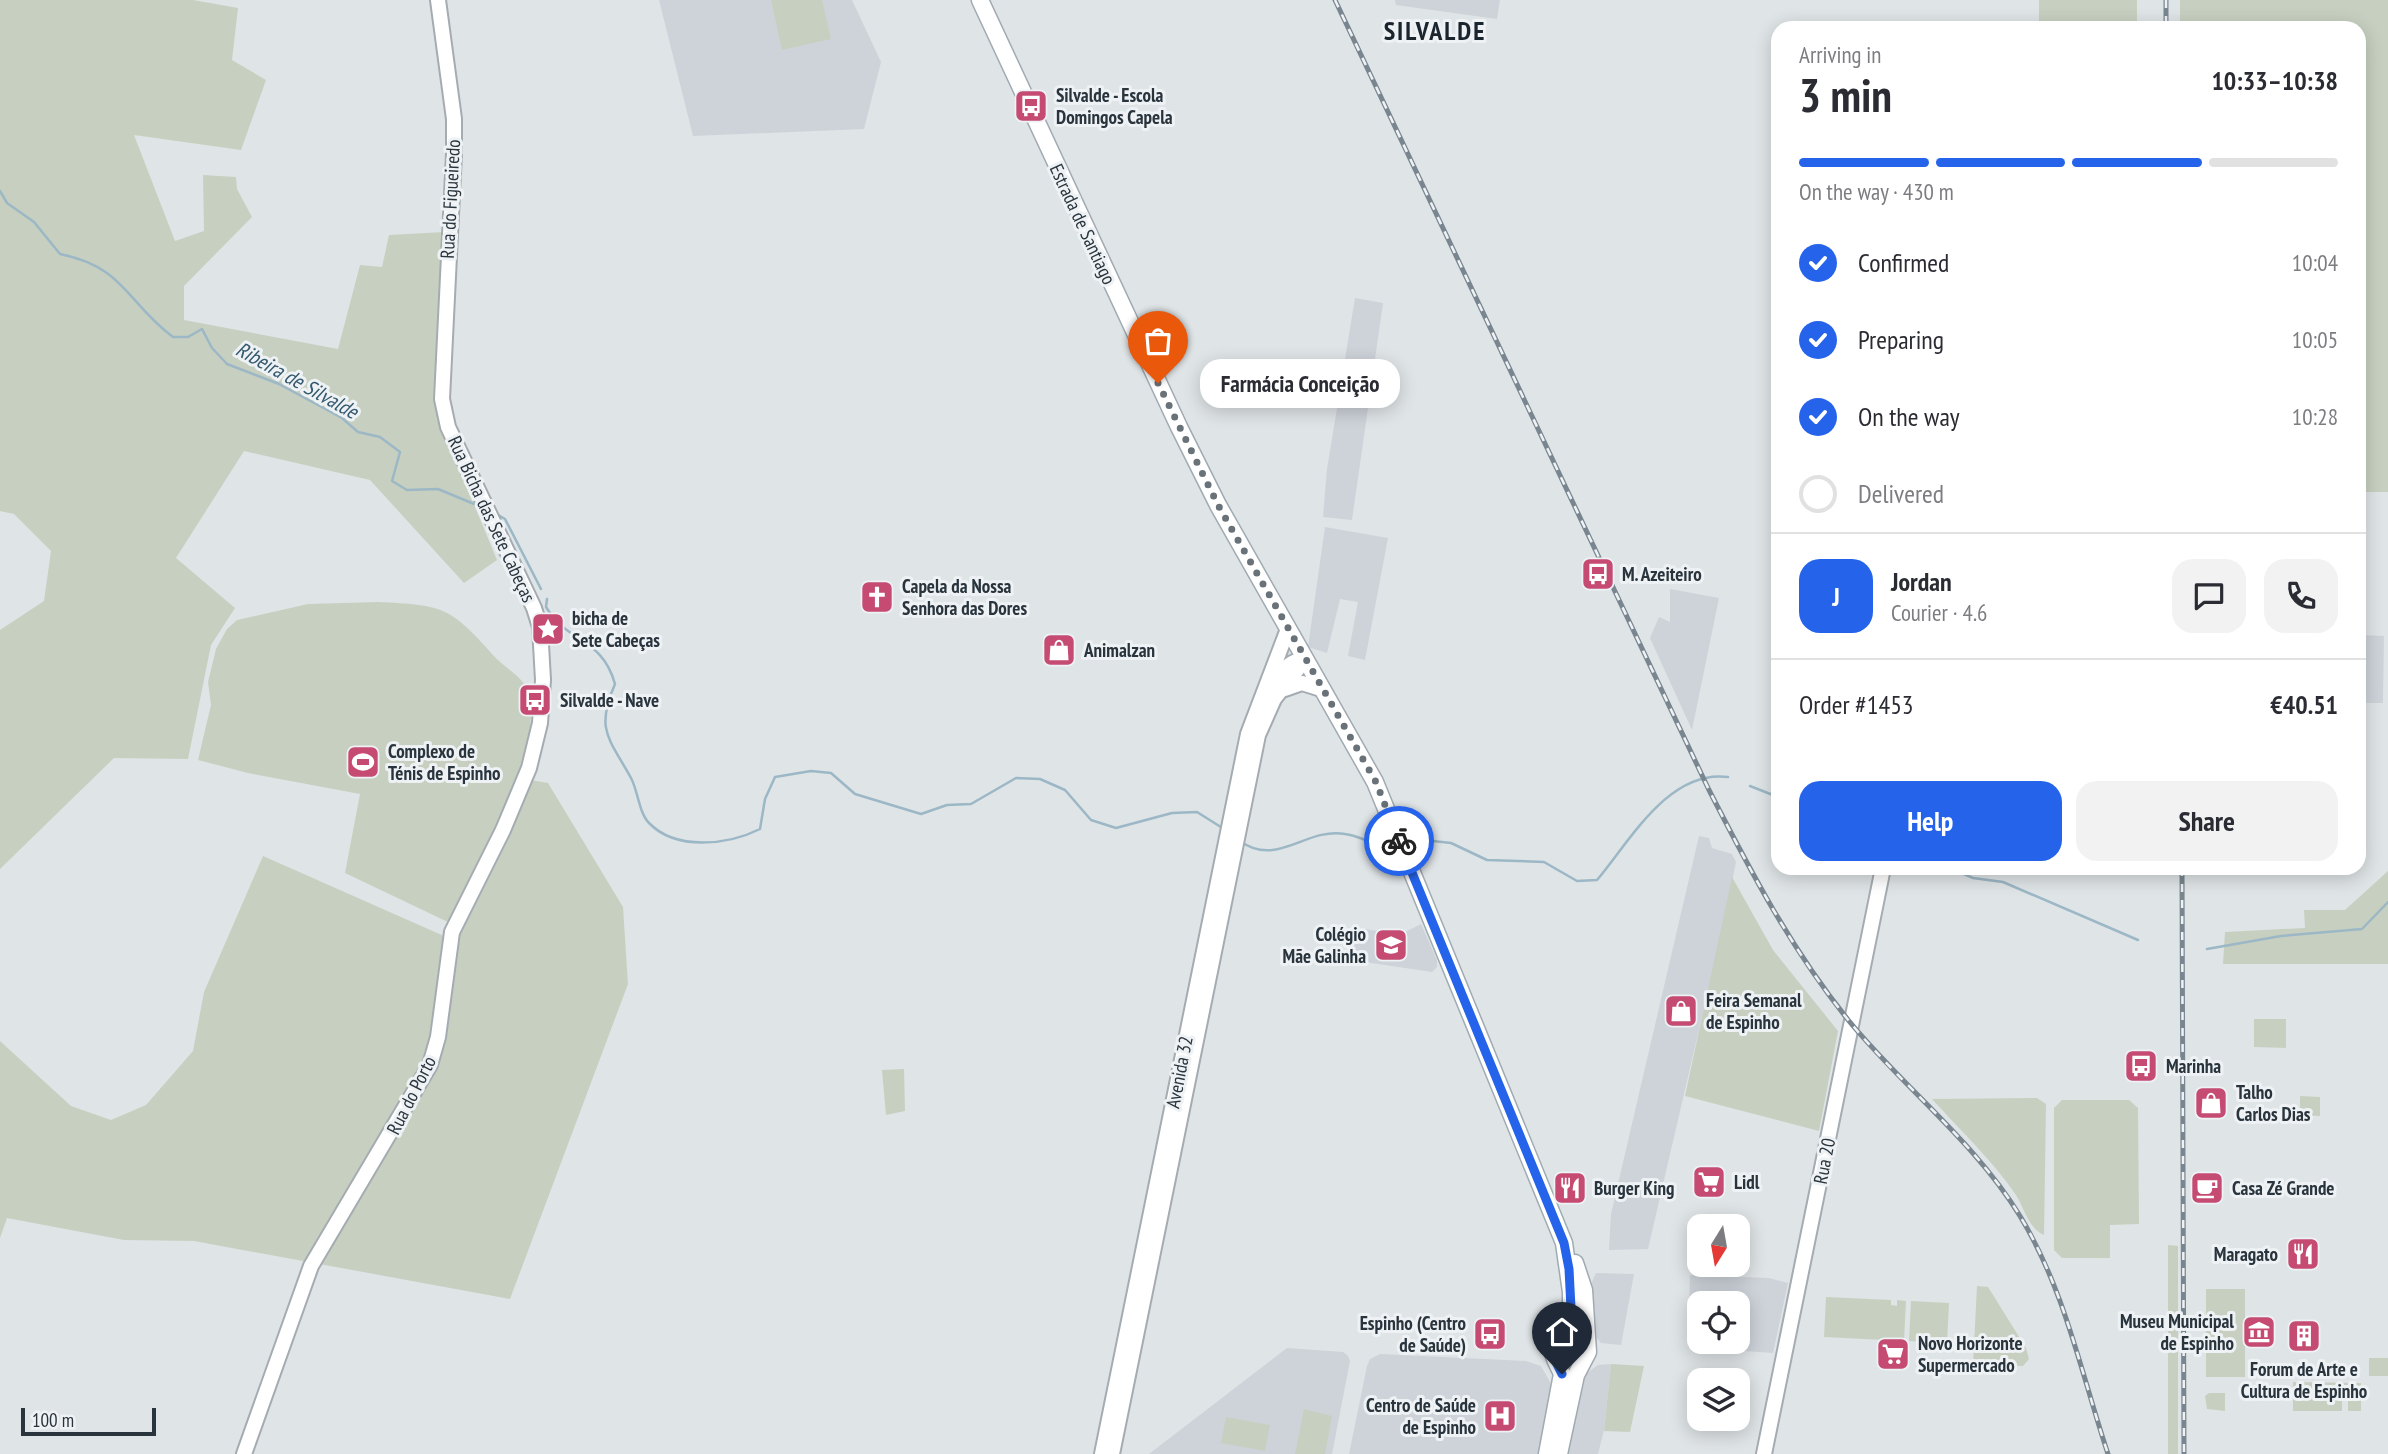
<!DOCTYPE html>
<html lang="en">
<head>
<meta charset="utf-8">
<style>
  :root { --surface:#fff; --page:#f2f2f3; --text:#2b2b33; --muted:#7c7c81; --line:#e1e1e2; --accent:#2563eb }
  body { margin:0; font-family:"PT Sans Narrow",sans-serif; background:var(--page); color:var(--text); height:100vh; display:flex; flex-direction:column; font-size:26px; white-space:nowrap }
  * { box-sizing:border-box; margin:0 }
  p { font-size:23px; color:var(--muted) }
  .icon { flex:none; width:38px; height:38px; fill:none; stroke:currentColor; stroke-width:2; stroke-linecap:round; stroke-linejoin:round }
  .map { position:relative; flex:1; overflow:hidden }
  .panel { position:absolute; left:1771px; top:21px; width:595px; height:854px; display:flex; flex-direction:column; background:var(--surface); border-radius:21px; box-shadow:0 4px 18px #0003 }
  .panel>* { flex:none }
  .needle { width:46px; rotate:191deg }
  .fabs { position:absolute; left:1687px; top:1214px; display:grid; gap:14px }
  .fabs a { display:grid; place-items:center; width:63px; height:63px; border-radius:14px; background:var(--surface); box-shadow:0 4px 18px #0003; font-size:35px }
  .scale { position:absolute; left:21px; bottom:18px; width:135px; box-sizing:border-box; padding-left:7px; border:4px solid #29343d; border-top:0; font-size:19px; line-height:24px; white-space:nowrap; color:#29343d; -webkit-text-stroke:5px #eef2f5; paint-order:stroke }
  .pin { position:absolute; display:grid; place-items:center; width:60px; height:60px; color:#fff; margin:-72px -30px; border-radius:50% 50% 50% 0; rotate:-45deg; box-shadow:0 0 7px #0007 }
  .pin .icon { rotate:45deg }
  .courier { position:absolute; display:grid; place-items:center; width:70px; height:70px; margin:-35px; border:5px solid #2563eb; border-radius:50%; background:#fff; color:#222; box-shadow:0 2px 9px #0007 }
  .bubble { position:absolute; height:49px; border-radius:21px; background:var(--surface); box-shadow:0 4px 18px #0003; font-size:23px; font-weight:600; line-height:49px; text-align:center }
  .headline em { font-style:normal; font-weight:600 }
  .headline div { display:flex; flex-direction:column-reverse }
  .headline { display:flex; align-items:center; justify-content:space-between; height:119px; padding:0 28px }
  h1 { font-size:46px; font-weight:600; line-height:52px }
  .bar { display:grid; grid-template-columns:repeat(4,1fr); gap:10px 7px; align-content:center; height:84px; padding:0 28px }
  .bar i { height:9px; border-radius:5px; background:var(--line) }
  .bar .on { background:var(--accent) }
  .bar p { grid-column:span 4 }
  .line { display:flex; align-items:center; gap:18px; padding:0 28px; border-top:2px solid var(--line) }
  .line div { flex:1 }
  .round { display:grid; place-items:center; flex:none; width:74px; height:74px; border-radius:21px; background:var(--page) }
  ol { padding:0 28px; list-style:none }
  li { display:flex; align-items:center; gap:21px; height:77px }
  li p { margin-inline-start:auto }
  li .icon { padding:7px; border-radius:50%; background:var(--accent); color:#fff; stroke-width:4 }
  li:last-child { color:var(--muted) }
  li i { width:38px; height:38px; border:4px solid var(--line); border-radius:50% }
  .action { display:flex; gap:14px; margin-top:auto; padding:14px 28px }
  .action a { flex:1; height:80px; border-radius:21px; background:var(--accent); color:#fff; font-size:28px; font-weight:600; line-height:80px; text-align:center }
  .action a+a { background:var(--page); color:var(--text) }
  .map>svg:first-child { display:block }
  .built { fill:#cdd3d9; fill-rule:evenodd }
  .green { fill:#c7d0c0 }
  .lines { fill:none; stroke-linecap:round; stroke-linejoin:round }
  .stream { stroke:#9cb7c5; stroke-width:2.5 }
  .secondary-casing { stroke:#a5acb1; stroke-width:18 }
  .primary-casing { stroke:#9faab2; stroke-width:19 }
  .secondary { stroke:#fff; stroke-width:14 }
  .primary { stroke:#fff; stroke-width:16 }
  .rail-casing { stroke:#798690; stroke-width:5 }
  .rail { stroke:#eef2f5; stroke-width:2.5; stroke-dasharray:8; stroke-linecap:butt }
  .done { stroke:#697278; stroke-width:7; stroke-dasharray:0 12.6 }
  .route { stroke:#2563eb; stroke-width:9 }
  .labels { text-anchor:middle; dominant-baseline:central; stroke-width:6; stroke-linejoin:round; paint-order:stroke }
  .poi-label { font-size:19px; font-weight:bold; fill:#29343d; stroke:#eef2f5; text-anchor:start }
  .street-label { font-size:19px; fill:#29343d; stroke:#eef2f5 }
  .water-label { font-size:21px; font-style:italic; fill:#35596e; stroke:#eef2f5 }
  .district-label { font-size:26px; font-weight:bold; letter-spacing:2px; fill:#1b252e; stroke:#eef2f5 }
</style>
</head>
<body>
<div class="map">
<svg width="2388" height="1454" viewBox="0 0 2388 1454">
  <rect width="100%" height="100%" fill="#dfe4e7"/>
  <!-- built -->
  <g class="built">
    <polygon points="659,0 852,0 881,62 864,129 693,136"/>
    <polygon points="1395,0 1500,0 1497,19 1396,5"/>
    <polygon points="1355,298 1383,303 1352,520 1323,517 1327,469"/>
    <polygon points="1325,527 1388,538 1365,660 1348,656 1358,602 1340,599 1327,653 1308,647"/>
    <polygon points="1670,589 1719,598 1692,730 1650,638 1659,617 1670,622"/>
    <polygon points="2359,635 2384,636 2383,703 2359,703"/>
    <polygon points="1699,836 1709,838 1712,848 1732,854 1736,862 1723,926 1648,1249 1609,1250 1611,1214"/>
    <polygon points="1421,924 1437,960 1437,967 1432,972 1351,960 1354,927 1399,935"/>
    <polygon points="1596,1273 1634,1274 1621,1345 1601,1343 1597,1338 1592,1282"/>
    <path d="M1690 1275 1769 1278 1788 1283 1773 1353 1688 1347ZM1699 1304H1738V1342H1699Z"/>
    <polygon points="1287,1348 1343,1352 1348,1356 1350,1361 1332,1454 1149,1454"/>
    <polygon points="1380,1354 1526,1361 1541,1366 1550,1382 1551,1392 1538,1454 1349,1454 1367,1366 1370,1359"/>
    <polygon points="1611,1364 1604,1430 1598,1454 1566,1454 1584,1375 1598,1365"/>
  </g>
  <!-- green -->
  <g class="green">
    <polygon points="0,0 193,0 238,8 232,60 266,80 241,150 134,135 175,241 204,231 203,175 236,177 237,189 252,217 184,286 184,320 338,349 360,265 382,267 389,235 445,232 435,380 442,427 497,560 464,583 370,480 244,451 176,558 235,608 211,645 188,759 114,758 0,869 0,630 44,601 51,551 14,514 0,511"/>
    <polygon points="771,0 822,0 831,39 782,50"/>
    <rect x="2039" y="0" width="98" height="28"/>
    <polygon points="2180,0 2388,0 2388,492 2359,492 2359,28 2180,28"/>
    <path d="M378 602C442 605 450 606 493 655 502 666 521 675 527 689 549 743 476 871 450 923L345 873 360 794 248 773 198 760 211 705 208 682 216 649 227 629 237 620 308 604Z"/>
    <polygon points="530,780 548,783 623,907 628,984 510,1299 194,1241 124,1240 7,1218 0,1238 0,1041 71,1106 111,1120 146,1105 193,1051 204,992 263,856 444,936 451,943"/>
    <polygon points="2388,871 2388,964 2223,964 2225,932 2305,928 2304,910 2345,910"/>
    <polygon points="1732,877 1773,950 1838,1031 1819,1131 1685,1096"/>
    <polygon points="2254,1019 2286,1019 2286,1048 2254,1047"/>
    <polygon points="904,1069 905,1111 886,1115 882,1070"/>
    <polygon points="2300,1096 2320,1097 2320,1116 2300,1115"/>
    <path d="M2037 1098 2046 1104 2044 1235C2029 1229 2024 1208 2016 1195 1992 1160 1960 1130 1932 1099Z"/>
    <polygon points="2062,1100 2129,1100 2138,1108 2139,1224 2110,1225 2110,1258 2062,1258 2054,1250 2054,1108"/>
    <polygon points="2168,1245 2178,1246 2178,1454 2168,1454"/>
    <polygon points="1977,1286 1988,1287 2026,1348 2029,1359 2023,1366 1973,1365"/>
    <rect x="2206" y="1289" width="39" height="88"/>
    <polygon points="1826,1297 1891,1300 1891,1305 1897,1306 1897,1300 1906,1301 1904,1341 1824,1337"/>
    <polygon points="1911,1301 1949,1303 1947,1343 1909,1341"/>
    <circle cx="1570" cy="1350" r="9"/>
    <rect x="2369" y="1358" width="19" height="18"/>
    <polygon points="1611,1364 1644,1366 1630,1432 1604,1431"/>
    <polygon points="2293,1382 2361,1383 2361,1391 2293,1390"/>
    <polygon points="2209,1393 2225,1393 2225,1411 2207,1409 2205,1396"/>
    <polygon points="2293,1393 2361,1394 2361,1411 2348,1411 2348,1398 2342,1398 2342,1411 2293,1411"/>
    <polygon points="1304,1409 1332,1416 1325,1454 1295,1454"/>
    <polygon points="1226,1417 1270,1425 1265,1451 1221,1443"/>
  </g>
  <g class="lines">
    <!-- stream -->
    <g class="stream">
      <path d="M0 191 7 203 34 222 60 254C125 267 126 302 173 337H188L202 329 212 348 227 364 279 384 342 418 358 432 380 437 400 452 392 481 407 490 438 489 479 506"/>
      <polyline points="495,513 505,519 541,589"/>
      <path d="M547 599 546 607C568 644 602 637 615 684 595 730 609 738 631 778 638 791 639 813 649 823 676 851 728 845 760 829L765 799 775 777 811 771 831 773 855 794 921 814 947 805 971 804 1016 778 1040 779 1065 790 1091 820 1116 828 1172 813 1197 812 1224 829"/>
      <polyline points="1750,786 1778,797"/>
      <path d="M1406 838 1451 843 1487 860 1544 862 1577 881 1597 880C1630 841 1669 769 1728 777"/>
      <path d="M1240 841C1277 868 1306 827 1345 834 1366 837 1369 847 1393 841"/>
      <polyline points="1950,868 1973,878 2003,882 2138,940"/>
      <polyline points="2207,949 2281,936 2362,929 2388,902"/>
    </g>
    <defs>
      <g id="secondary">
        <path d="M1272 683C1281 672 1290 659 1305 660"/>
        <polyline points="1285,689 1302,683 1321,689"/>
        <polyline points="244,1454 311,1266 430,1065 438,1037 452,932 503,830 529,768 540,723 543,680 540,627 534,608 448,427 442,399 454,154 454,119 438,0"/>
        <polyline points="1102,1454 1248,734 1288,629"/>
        <polyline points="1112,1454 1258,735 1274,699 1305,660"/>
        <polyline points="1764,1454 1883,868"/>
      </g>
      <g id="primary">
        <polyline points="980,0 1179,427 1218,505 1375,782 1564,1243 1571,1292 1571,1308 1564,1333"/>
        <path d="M1547 1454 1562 1374C1556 1359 1545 1349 1560 1335L1574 1333"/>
        <polyline points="1559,1454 1576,1375 1588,1352 1584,1290 1575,1263"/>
      </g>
    </defs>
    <!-- secondary casing -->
    <use href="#secondary" class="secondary-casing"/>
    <!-- primary casing -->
    <use href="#primary" class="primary-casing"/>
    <!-- secondary -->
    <use href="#secondary" class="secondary"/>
    <!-- primary -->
    <use href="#primary" class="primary"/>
    <defs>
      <g id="rail">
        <path d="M1335 0 1709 790C1751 872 1791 949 1849 1021 1904 1088 1975 1142 2020 1216 2065 1290 2081 1373 2108 1454"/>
        <polyline points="2166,0 2166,28"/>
        <polyline points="2182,868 2184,1454"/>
      </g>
    </defs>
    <!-- rail casing -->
    <use href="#rail" class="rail-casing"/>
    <!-- rail -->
    <use href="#rail" class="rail"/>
  </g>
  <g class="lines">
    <!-- done -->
    <polyline class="done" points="1158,383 1218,505 1376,782 1399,841"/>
    <!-- route -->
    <polyline class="route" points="1399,841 1564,1243 1569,1269 1571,1308 1564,1333 1553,1342 1551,1352 1562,1374"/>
  </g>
  <!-- icons -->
  <defs>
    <symbol id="bus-square" viewBox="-11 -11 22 22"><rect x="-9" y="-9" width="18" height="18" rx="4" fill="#c54b73" stroke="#eef2f5"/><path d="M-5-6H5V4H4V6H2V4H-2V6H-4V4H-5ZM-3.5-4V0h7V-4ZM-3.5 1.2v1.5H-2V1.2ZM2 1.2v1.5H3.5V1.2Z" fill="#fff"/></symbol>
    <symbol id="church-square" viewBox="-11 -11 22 22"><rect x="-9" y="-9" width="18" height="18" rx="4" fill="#c54b73" stroke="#eef2f5"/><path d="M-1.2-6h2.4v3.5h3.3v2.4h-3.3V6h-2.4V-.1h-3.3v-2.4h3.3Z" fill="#fff"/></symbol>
    <symbol id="sight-square" viewBox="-11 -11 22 22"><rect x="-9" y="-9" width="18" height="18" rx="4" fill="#c54b73" stroke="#eef2f5"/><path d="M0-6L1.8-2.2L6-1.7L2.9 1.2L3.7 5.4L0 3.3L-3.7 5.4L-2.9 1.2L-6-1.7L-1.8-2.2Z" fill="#fff"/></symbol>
    <symbol id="shop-square" viewBox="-11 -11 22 22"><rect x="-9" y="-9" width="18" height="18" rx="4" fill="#c54b73" stroke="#eef2f5"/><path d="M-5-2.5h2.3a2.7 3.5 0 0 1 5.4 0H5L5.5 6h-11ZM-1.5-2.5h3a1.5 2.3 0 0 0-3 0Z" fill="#fff"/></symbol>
    <symbol id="stadium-square" viewBox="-11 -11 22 22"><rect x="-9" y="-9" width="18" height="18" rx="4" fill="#c54b73" stroke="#eef2f5"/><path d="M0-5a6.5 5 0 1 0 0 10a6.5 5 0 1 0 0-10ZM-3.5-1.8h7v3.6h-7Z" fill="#fff"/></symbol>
    <symbol id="school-square" viewBox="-11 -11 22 22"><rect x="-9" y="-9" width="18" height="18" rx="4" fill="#c54b73" stroke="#eef2f5"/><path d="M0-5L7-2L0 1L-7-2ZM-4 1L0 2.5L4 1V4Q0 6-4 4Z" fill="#fff"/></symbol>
    <symbol id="supermarket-square" viewBox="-11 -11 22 22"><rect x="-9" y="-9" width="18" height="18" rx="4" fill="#c54b73" stroke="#eef2f5"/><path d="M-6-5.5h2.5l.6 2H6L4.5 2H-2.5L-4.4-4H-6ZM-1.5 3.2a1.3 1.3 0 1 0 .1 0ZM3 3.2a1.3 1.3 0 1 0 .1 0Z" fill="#fff"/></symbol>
    <symbol id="restaurant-square" viewBox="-11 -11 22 22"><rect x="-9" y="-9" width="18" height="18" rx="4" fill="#c54b73" stroke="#eef2f5"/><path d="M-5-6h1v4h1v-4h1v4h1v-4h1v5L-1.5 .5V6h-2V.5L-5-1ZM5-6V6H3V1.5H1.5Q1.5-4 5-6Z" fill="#fff"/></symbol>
    <symbol id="cafe-square" viewBox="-11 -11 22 22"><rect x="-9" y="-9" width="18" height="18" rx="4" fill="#c54b73" stroke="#eef2f5"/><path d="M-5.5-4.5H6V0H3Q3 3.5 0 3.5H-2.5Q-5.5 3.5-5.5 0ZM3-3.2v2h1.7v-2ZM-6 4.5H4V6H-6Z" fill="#fff"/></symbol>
    <symbol id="museum-square" viewBox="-11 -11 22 22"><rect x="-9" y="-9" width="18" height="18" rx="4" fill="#c54b73" stroke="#eef2f5"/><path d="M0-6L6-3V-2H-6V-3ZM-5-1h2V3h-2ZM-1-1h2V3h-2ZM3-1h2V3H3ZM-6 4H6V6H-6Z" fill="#fff"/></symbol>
    <symbol id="building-square" viewBox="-11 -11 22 22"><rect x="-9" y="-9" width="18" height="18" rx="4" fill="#c54b73" stroke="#eef2f5"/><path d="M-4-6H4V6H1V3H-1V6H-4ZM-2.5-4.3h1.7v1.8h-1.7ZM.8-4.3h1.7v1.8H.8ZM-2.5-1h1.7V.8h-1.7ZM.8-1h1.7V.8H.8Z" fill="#fff"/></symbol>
    <symbol id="hospital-square" viewBox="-11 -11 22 22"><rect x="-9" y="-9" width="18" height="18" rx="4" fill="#c54b73" stroke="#eef2f5"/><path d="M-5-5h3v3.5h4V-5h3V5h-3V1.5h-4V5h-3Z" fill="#fff"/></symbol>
  </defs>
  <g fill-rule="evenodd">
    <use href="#bus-square" x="1012" y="87" width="38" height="38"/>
    <use href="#bus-square" x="1579" y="555" width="38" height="38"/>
    <use href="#church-square" x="858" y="578" width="38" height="38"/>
    <use href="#sight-square" x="529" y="610" width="38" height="38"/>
    <use href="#shop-square" x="1040" y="631" width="38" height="38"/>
    <use href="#bus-square" x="516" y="681" width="38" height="38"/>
    <use href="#stadium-square" x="344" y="743" width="38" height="38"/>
    <use href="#school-square" x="1372" y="926" width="38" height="38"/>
    <use href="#shop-square" x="1662" y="992" width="38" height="38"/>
    <use href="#bus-square" x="2122" y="1047" width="38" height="38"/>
    <use href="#shop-square" x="2192" y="1084" width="38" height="38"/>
    <use href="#supermarket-square" x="1690" y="1163" width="38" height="38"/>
    <use href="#restaurant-square" x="1551" y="1169" width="38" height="38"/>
    <use href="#cafe-square" x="2188" y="1169" width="38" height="38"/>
    <use href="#restaurant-square" x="2284" y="1235" width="38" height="38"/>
    <use href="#museum-square" x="2240" y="1313" width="38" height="38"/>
    <use href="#bus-square" x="1471" y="1315" width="38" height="38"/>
    <use href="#building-square" x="2285" y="1317" width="38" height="38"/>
    <use href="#supermarket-square" x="1874" y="1335" width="38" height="38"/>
    <use href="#hospital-square" x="1481" y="1397" width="38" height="38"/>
  </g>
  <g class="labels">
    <!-- poi labels -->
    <g class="poi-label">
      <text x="1056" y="95">Silvalde - Escola<tspan x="1056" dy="22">Domingos Capela</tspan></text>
      <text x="1622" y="574">M. Azeiteiro</text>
      <text x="902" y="586">Capela da Nossa<tspan x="902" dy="22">Senhora das Dores</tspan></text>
      <text x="572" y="618">bicha de<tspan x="572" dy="22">Sete Cabeças</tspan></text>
      <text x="1084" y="650">Animalzan</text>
      <text x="560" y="700">Silvalde - Nave</text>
      <text x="388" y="751">Complexo de<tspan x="388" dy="22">Ténis de Espinho</tspan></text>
      <text x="1366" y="934" text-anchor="end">Colégio<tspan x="1366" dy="22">Mãe Galinha</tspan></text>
      <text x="1706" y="1000">Feira Semanal<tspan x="1706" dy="22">de Espinho</tspan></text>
      <text x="2166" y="1066">Marinha</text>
      <text x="2236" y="1092">Talho<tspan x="2236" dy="22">Carlos Dias</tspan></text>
      <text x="1734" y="1182">Lidl</text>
      <text x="1594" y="1188">Burger King</text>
      <text x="2232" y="1188">Casa Zé Grande</text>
      <text x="2278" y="1254" text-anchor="end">Maragato</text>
      <text x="2234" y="1321" text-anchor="end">Museu Municipal<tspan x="2234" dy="22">de Espinho</tspan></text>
      <text x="1466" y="1323" text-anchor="end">Espinho (Centro<tspan x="1466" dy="22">de Saúde)</tspan></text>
      <text x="1918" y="1343">Novo Horizonte<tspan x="1918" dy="22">Supermercado</tspan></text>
      <text x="2304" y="1369" text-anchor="middle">Forum de Arte e<tspan x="2304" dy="22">Cultura de Espinho</tspan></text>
      <text x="1476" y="1405" text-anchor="end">Centro de Saúde<tspan x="1476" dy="22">de Espinho</tspan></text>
    </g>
    <!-- street labels -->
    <g class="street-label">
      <text transform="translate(450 199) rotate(-87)">Rua do Figueiredo</text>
      <text transform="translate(1083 224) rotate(65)">Estrada de Santiago</text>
      <text transform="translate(492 519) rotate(65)">Rua Bicha das Sete Cabeças</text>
      <text transform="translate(1179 1072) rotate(-79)">Avenida 32</text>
      <text transform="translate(411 1095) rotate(-63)">Rua do Porto</text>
      <text transform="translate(1824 1161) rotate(-79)">Rua 20</text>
    </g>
    <!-- water labels -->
    <g class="water-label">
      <text transform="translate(297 380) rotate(29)">Ribeira de Silvalde</text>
    </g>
    <!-- district labels -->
    <g class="district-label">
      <text x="1435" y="30">SILVALDE</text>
    </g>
  </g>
</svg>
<div class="fabs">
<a><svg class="needle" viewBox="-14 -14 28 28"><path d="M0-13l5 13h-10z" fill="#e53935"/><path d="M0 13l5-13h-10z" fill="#7c7c81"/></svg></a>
<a><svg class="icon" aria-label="locate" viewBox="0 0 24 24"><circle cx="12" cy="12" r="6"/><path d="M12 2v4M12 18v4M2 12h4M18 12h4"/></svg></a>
<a><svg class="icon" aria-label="layers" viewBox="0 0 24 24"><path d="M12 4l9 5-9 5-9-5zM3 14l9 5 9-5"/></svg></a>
</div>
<div class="scale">100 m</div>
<div class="pin" style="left:1158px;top:383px;background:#ea580c"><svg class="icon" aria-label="bag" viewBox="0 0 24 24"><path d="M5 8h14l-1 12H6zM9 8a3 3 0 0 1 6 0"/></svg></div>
<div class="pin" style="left:1562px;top:1374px;background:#1f2937"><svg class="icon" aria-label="home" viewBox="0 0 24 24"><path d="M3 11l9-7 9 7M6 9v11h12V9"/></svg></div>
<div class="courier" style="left:1399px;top:841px"><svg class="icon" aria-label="bike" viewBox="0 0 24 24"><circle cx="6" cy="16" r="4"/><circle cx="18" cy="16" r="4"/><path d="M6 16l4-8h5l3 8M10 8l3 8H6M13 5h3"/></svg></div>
<div class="bubble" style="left:1200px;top:359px;width:200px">Farmácia Conceição</div>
<section class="panel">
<div class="headline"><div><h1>3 min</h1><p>Arriving in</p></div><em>10:33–10:38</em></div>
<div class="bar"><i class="on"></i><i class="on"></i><i class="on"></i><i></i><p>On the way · 430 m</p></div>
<ol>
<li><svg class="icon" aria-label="check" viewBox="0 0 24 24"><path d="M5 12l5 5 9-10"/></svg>Confirmed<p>10:04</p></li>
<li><svg class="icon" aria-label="check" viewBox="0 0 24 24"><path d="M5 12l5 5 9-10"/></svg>Preparing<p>10:05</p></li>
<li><svg class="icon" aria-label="check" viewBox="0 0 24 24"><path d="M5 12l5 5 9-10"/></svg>On the way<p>10:28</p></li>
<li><i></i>Delivered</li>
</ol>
<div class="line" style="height:126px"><b class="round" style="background:var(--accent);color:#fff">J</b><div><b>Jordan</b><p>Courier · 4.6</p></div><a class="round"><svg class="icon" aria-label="chat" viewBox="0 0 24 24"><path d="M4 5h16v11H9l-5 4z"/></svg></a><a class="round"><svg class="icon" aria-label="phone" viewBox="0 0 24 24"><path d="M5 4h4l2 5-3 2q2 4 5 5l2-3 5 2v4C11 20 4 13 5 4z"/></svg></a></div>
<div class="line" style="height:91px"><div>Order #1453</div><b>€40.51</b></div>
<div class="action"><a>Help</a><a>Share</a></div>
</section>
</div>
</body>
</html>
